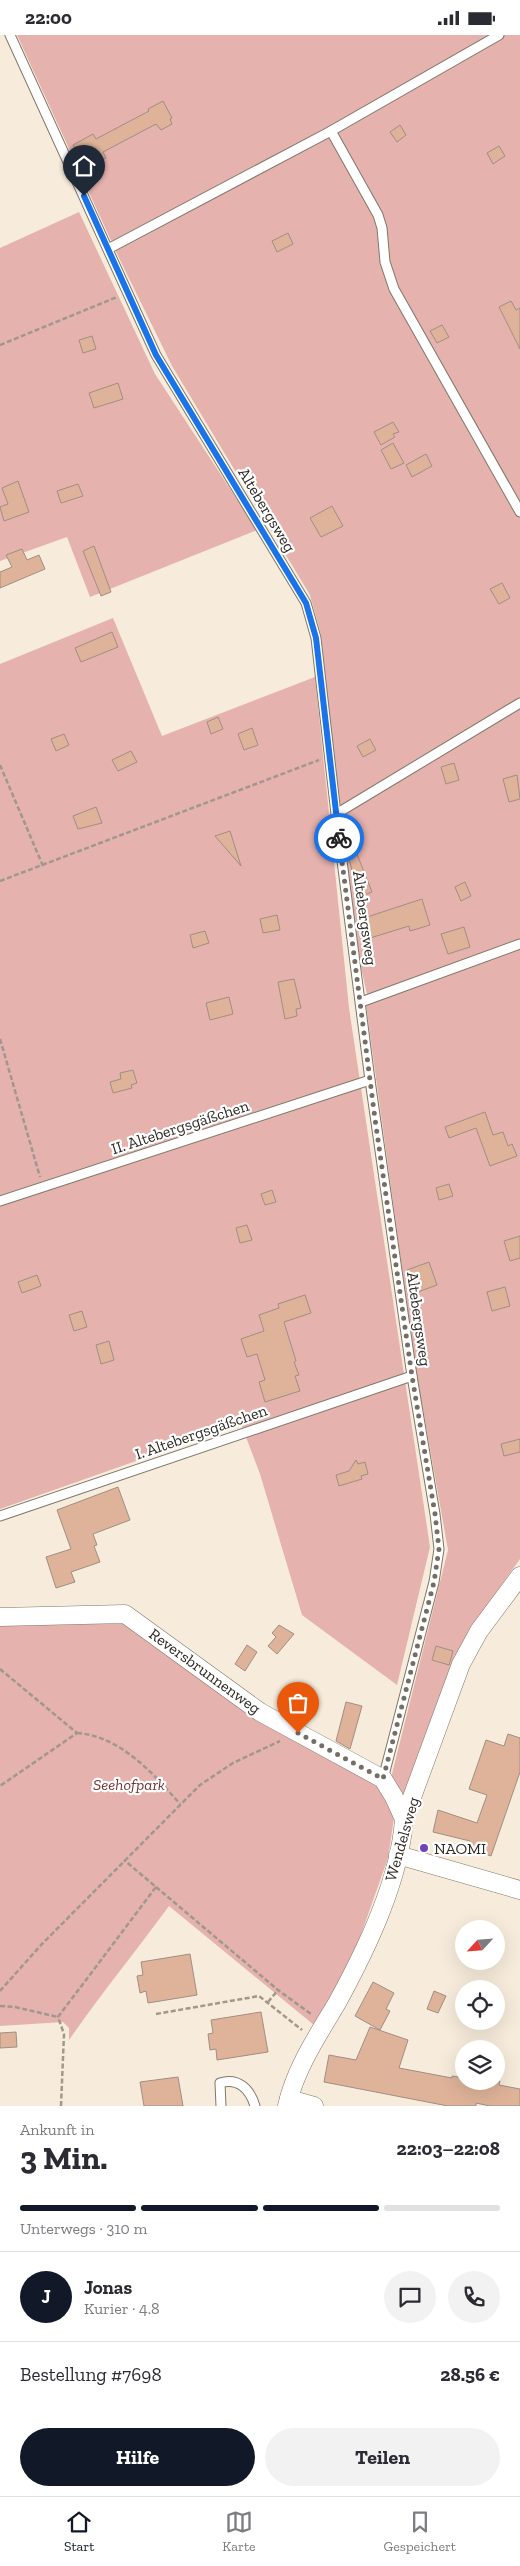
<!DOCTYPE html>
<html lang="de">
<head>
<meta charset="utf-8">
<style>
  :root { --surface:#fff; --page:#f2f2f3; --text:#2b2b33; --muted:#7c7c81; --line:#e1e1e2; --accent:#111827 }
  body { margin:0; font-family:"Zilla Slab",serif; background:var(--page); color:var(--text); height:100vh; display:flex; flex-direction:column; font-size:19px; white-space:nowrap }
  * { box-sizing:border-box; margin:0 }
  p { font-size:16px; color:var(--muted) }
  .icon { flex:none; width:28px; height:28px; fill:none; stroke:currentColor; stroke-width:2; stroke-linecap:round; stroke-linejoin:round }
  .map { position:relative; height:2071px; overflow:hidden }
  .drawer { display:flex; flex-direction:column; background:var(--surface); flex:1 }
  .drawer>* { flex:none }
  .needle { width:32px; rotate:244deg }
  .controls { position:absolute; left:455px; top:1885px; display:grid; gap:10px }
  .controls a { display:grid; place-items:center; width:50px; height:50px; border-radius:50%; background:var(--surface); box-shadow:0 5px 20px #0002; font-size:25px }
  .pin { position:absolute; display:grid; place-items:center; width:42px; height:42px; color:#fff; margin:-51px -21px; border-radius:50% 50% 50% 0; rotate:-45deg; box-shadow:0 0 5px #0007 }
  .pin .icon { rotate:45deg }
  .courier { position:absolute; display:grid; place-items:center; width:50px; height:50px; margin:-25px; border:4px solid #1a73e8; border-radius:50%; background:#fff; color:#222; box-shadow:0 1px 6px #0007 }
  .head em { font-style:normal; font-weight:700 }
  .head div { display:flex; flex-direction:column-reverse }
  .head { display:flex; align-items:center; justify-content:space-between; height:85px; padding:0 20px }
  h1 { font-size:32px; font-weight:700; line-height:38px }
  .bar { display:grid; grid-template-columns:repeat(4,1fr); gap:8px 5px; align-content:center; height:60px; padding:0 20px }
  .bar i { height:6px; border-radius:4px; background:var(--line) }
  .bar .on { background:var(--accent) }
  .bar p { grid-column:span 4 }
  .line { display:flex; align-items:center; gap:12px; padding:0 20px; border-top:1px solid var(--line) }
  .line div { flex:1 }
  .round { display:grid; place-items:center; flex:none; width:52px; height:52px; border-radius:26px; background:var(--page) }
  .cta { display:flex; gap:10px; margin-top:auto; padding:10px 20px }
  .cta a { flex:1; height:58px; border-radius:30px; background:var(--accent); color:#fff; font-size:20px; font-weight:700; line-height:58px; text-align:center }
  .cta a+a { background:var(--page); color:var(--text) }
  .status { display:flex; justify-content:space-between; align-items:center; height:35px; padding:0 25px; background:var(--surface); direction:ltr }
  .status svg { height:14px; fill:currentColor }
  .menu { display:flex; justify-content:space-around; align-items:center; height:70px; border-top:1px solid var(--line); background:var(--surface); font-size:14px; color:var(--muted) }
  .menu a { display:grid; justify-items:center; gap:2px }
  .menu .on { color:var(--accent) }
  .map>svg:first-child { display:block }
  .green { fill:#e5b2ae }
  .building { fill:#deb399; stroke:#a08e84 }
  .lines { fill:none; stroke-linecap:round; stroke-linejoin:round }
  .lane-casing { stroke:#807767; stroke-width:11 }
  .street-casing { stroke:#807767; stroke-width:19 }
  .path { stroke:#a0988c; stroke-width:2.5; stroke-dasharray:5 2.5; stroke-linecap:butt }
  .lane { stroke:#fff; stroke-width:9 }
  .street { stroke:#fff; stroke-width:18 }
  .done { stroke:#746e64; stroke-width:5; stroke-dasharray:0 9 }
  .route { stroke:#1a73e8; stroke-width:6 }
  .poi-dot { fill:#7043bb; stroke:#fff; stroke-width:2 }
  .labels { text-anchor:middle; dominant-baseline:central; stroke-width:4.5; stroke-linejoin:round; paint-order:stroke }
  .street-label { font-size:16px; fill:#2e2a24; stroke:#fff }
  .park-label { font-size:16px; font-style:italic; fill:#743432; stroke:#fff }
  .poi-label { font-size:16px; fill:#2e2a24; stroke:#fff; text-anchor:start }
</style>
</head>
<body>
<div class="status"><b>22:00</b><svg viewBox="0 0 49 12"><path d="M0 12V9h3v3zM5 12V6h3v6zM10 12V3h3v9zM15 12V0h3v12zM26 1h20v11H26zM47 4h2v5h-2z"/></svg></div>
<div class="map">
<svg width="520" height="2071" viewBox="0 0 520 2071">
  <rect width="100%" height="100%" fill="#f7ecdb"/>
  <!-- green -->
  <g class="green">
    <polygon points="17,0 520,0 520,1524 473,1590 403,1761 390,1747 448,1515 416,1335 366,970 367,959 348,874 334,759 321,600 310,560 172,331 119,223"/>
    <polygon points="79,177 155,339 257,495 90,562 67,502 0,526 0,213"/>
    <polygon points="113,583 162,701 315,642 349,973 430,1512 397,1650 302,1580 260,1439 241,1389 0,1474 0,629"/>
    <path d="M0 1589H128L259 1684 375 1749 383 1756 394 1783 388 1823 353 1922 314 1990 169 1871C136 1916 101 1959 69 2005V1993L63 1987 0 1991Z"/>
  </g>
  <!-- building -->
  <g class="building">
    <polygon points="163,66 172,83 170,84 172,89 161,95 156,89 103,117 106,123 86,133 73,110 93,99 96,104 149,76 148,74"/>
    <polygon points="400,90 406,100 397,107 390,97"/>
    <polygon points="499,111 505,121 493,129 487,118"/>
    <polygon points="288,198 293,209 277,217 272,206"/>
    <polygon points="511,266 516,275 520,273 520,314 499,272"/>
    <polygon points="442,290 449,302 437,308 430,296"/>
    <polygon points="92,301 96,314 83,318 79,305"/>
    <polygon points="118,348 123,364 94,373 89,358"/>
    <polygon points="393,387 399,397 393,399 395,402 381,410 374,397"/>
    <polygon points="393,408 404,428 391,434 381,415"/>
    <polygon points="426,419 432,431 412,442 406,430"/>
    <polygon points="18,446 29,477 4,486 0,472 8,469 2,453"/>
    <polygon points="78,449 83,461 61,468 57,456"/>
    <polygon points="332,471 343,491 321,502 310,483"/>
    <polygon points="94,511 111,557 101,561 83,516"/>
    <polygon points="22,514 27,525 39,520 45,534 0,553 0,537 12,532 6,520"/>
    <polygon points="502,548 510,563 499,569 490,554"/>
    <polygon points="112,597 118,612 81,627 75,613"/>
    <polygon points="218,682 223,694 211,699 207,687"/>
    <polygon points="252,693 258,710 244,715 238,699"/>
    <polygon points="64,699 69,710 56,716 51,704"/>
    <polygon points="370,704 376,715 363,722 357,711"/>
    <polygon points="131,716 137,727 118,736 112,725"/>
    <polygon points="454,728 459,745 446,749 441,732"/>
    <polygon points="517,740 520,764 509,767 503,744"/>
    <polygon points="96,772 102,788 78,794 73,781"/>
    <polygon points="230,796 241,831 215,801"/>
    <polygon points="355,814 372,857 359,862 347,816"/>
    <polygon points="465,847 471,861 461,866 455,852"/>
    <polygon points="422,864 430,890 410,896 409,891 367,904 361,884"/>
    <polygon points="277,880 280,895 263,898 260,884"/>
    <polygon points="464,892 470,912 448,919 441,899"/>
    <polygon points="205,896 209,908 193,913 190,900"/>
    <polygon points="294,944 301,973 296,974 297,981 285,984 278,947"/>
    <polygon points="229,962 233,979 210,985 206,968"/>
    <polygon points="133,1035 137,1048 131,1050 132,1053 113,1058 110,1047 121,1044 120,1038"/>
    <polygon points="485,1077 493,1100 503,1097 508,1111 512,1109 517,1121 490,1131 476,1093 449,1103 445,1092"/>
    <polygon points="449,1149 453,1161 439,1165 436,1153"/>
    <polygon points="272,1155 276,1167 265,1170 261,1159"/>
    <polygon points="247,1190 252,1205 240,1208 236,1193"/>
    <polygon points="520,1201 520,1223 510,1226 504,1206"/>
    <polygon points="429,1227 437,1250 415,1258 407,1235"/>
    <polygon points="37,1240 41,1251 22,1258 18,1247"/>
    <polygon points="505,1252 510,1271 492,1276 487,1257"/>
    <polygon points="305,1260 311,1278 284,1287 296,1326 294,1327 299,1340 295,1341 300,1356 265,1367 259,1347 265,1345 257,1319 247,1322 241,1304 264,1296 259,1280 279,1273 278,1269"/>
    <polygon points="82,1276 87,1292 74,1296 69,1280"/>
    <polygon points="109,1306 114,1325 101,1329 96,1310"/>
    <polygon points="520,1404 520,1417 504,1421 501,1409"/>
    <polygon points="356,1425 358,1429 365,1427 368,1439 361,1441 362,1444 339,1451 336,1440 349,1436"/>
    <polygon points="118,1452 130,1485 93,1499 97,1510 94,1511 100,1527 71,1537 75,1547 56,1553 46,1522 71,1514 57,1475"/>
    <polygon points="279,1590 294,1599 277,1619 268,1611 276,1602 272,1598"/>
    <polygon points="247,1610 257,1617 245,1636 235,1629"/>
    <polygon points="436,1611 453,1616 449,1630 432,1625"/>
    <polygon points="346,1667 362,1671 350,1714 336,1706"/>
    <polygon points="508,1699 520,1703 520,1737 491,1821 468,1813 470,1806 433,1797 438,1775 477,1788 487,1760 469,1754 486,1705 504,1711"/>
    <polygon points="190,1919 197,1960 148,1968 146,1956 140,1958 137,1941 143,1940 141,1927"/>
    <polygon points="373,1947 394,1958 386,1974 390,1976 380,1995 355,1981"/>
    <polygon points="434,1956 446,1961 438,1978 427,1974"/>
    <polygon points="261,1977 268,2017 217,2025 216,2014 210,2015 208,1999 213,1998 211,1985"/>
    <polygon points="370,1992 408,2005 399,2033 452,2043 452,2041 464,2043 464,2046 500,2046 499,2050 520,2054 520,2071 490,2071 476,2068 476,2071 448,2071 324,2047 329,2020 356,2025"/>
    <polygon points="16,1997 17,2012 0,2013 0,1998"/>
    <polygon points="178,2042 183,2071 144,2071 140,2047"/>
  </g>
  <g class="lines">
    <defs>
      <g id="lane">
        <polyline points="10,0 156,320 306,568 316,603 336,779 370,1045 412,1341 435,1479 439,1514 434,1547 383,1744"/>
        <polyline points="331,96 378,180 382,193 385,227 394,254 520,477"/>
        <polyline points="108,214 331,96 499,0"/>
        <polyline points="336,779 520,668"/>
        <polyline points="361,967 520,909"/>
        <polyline points="0,1166 370,1045"/>
        <polyline points="0,1481 412,1341"/>
        <path d="M221 2071 220 2048C238 2042 250 2054 255 2071"/>
      </g>
      <g id="street">
        <polyline points="0,1582 125,1579 260,1677 383,1744 394,1762 404,1784"/>
        <polyline points="398,1820 520,1855"/>
        <polyline points="289,2064 314,2071"/>
        <path d="M287 2071C295 2034 318 2000 337 1968 366 1915 400 1845 404 1784L461 1629 479 1596 520 1541"/>
      </g>
    </defs>
    <!-- lane casing -->
    <use href="#lane" class="lane-casing"/>
    <!-- street casing -->
    <use href="#street" class="street-casing"/>
    <!-- path -->
    <g class="path">
      <polyline points="0,310 117,262"/>
      <polyline points="0,730 43,831"/>
      <polyline points="0,846 319,725"/>
      <polyline points="0,1004 40,1142"/>
      <polyline points="0,1634 77,1698 0,1751"/>
      <path d="M77 1698C120 1701 153 1738 180 1769"/>
      <polyline points="156,1852 278,1955 311,1979"/>
      <polyline points="0,1956 41,1910 200,1750 233,1728 280,1706"/>
      <polyline points="268,1967 278,1955"/>
      <polyline points="0,1971 15,1972 58,1982"/>
      <polyline points="156,1979 259,1961 302,1995"/>
      <polyline points="61,2071 64,1999 58,1982 156,1852 124,1825"/>
    </g>
    <!-- lane -->
    <use href="#lane" class="lane"/>
    <!-- street -->
    <use href="#street" class="street"/>
  </g>
  <g class="lines">
    <!-- done -->
    <polyline class="done" points="298,1698 383,1744 434,1547 439,1514 435,1479 412,1341 375,1084 339,803"/>
    <!-- route -->
    <polyline class="route" points="84,161 156,320 306,568 316,603 339,803"/>
  </g>
  <!-- markers -->
  <circle class="poi-dot" cx="424" cy="1813" r="5"/>
  <g class="labels">
    <!-- street labels -->
    <g class="street-label">
      <text transform="translate(267 475) rotate(59)">Altebergsweg</text>
      <text transform="translate(365 883) rotate(82)">Altebergsweg</text>
      <text transform="translate(180 1092) rotate(-18)">II. Altebergsgäßchen</text>
      <text transform="translate(419 1284) rotate(82)">Altebergsweg</text>
      <text transform="translate(201 1397) rotate(-19)">I. Altebergsgäßchen</text>
      <text transform="translate(205 1636) rotate(36)">Reversbrunnenweg</text>
      <text transform="translate(402 1804) rotate(-74)">Wendelsweg</text>
    </g>
    <!-- park labels -->
    <g class="park-label">
      <text x="129" y="1749">Seehofpark</text>
    </g>
    <!-- poi labels -->
    <g class="poi-label">
      <text x="434" y="1813">NAOMI</text>
    </g>
  </g>
</svg>
<div class="controls">
<a><svg class="needle" viewBox="-14 -14 28 28"><path d="M0-13l5 13h-10z" fill="#e53935"/><path d="M0 13l5-13h-10z" fill="#7c7c81"/></svg></a>
<a><svg class="icon" aria-label="locate" viewBox="0 0 24 24"><circle cx="12" cy="12" r="6"/><path d="M12 2v4M12 18v4M2 12h4M18 12h4"/></svg></a>
<a><svg class="icon" aria-label="layers" viewBox="0 0 24 24"><path d="M12 4l9 5-9 5-9-5zM3 14l9 5 9-5"/></svg></a>
</div>
<div class="pin" style="left:298px;top:1698px;background:#ea580c"><svg class="icon" aria-label="bag" viewBox="0 0 24 24"><path d="M5 8h14l-1 12H6zM9 8a3 3 0 0 1 6 0"/></svg></div>
<div class="pin" style="left:84px;top:161px;background:#1f2937"><svg class="icon" aria-label="home" viewBox="0 0 24 24"><path d="M3 11l9-7 9 7M6 9v11h12V9"/></svg></div>
<div class="courier" style="left:339px;top:803px"><svg class="icon" aria-label="bike" viewBox="0 0 24 24"><circle cx="6" cy="16" r="4"/><circle cx="18" cy="16" r="4"/><path d="M6 16l4-8h5l3 8M10 8l3 8H6M13 5h3"/></svg></div>
</div>
<section class="drawer">
<div class="head"><div><h1>3 Min.</h1><p>Ankunft in</p></div><em>22:03–22:08</em></div>
<div class="bar"><i class="on"></i><i class="on"></i><i class="on"></i><i></i><p>Unterwegs · 310 m</p></div>
<div class="line" style="height:90px"><b class="round" style="background:var(--accent);color:#fff">J</b><div><b>Jonas</b><p>Kurier · 4.8</p></div><a class="round"><svg class="icon" aria-label="chat" viewBox="0 0 24 24"><path d="M4 5h16v11H9l-5 4z"/></svg></a><a class="round"><svg class="icon" aria-label="phone" viewBox="0 0 24 24"><path d="M5 4h4l2 5-3 2q2 4 5 5l2-3 5 2v4C11 20 4 13 5 4z"/></svg></a></div>
<div class="line" style="height:65px"><div>Bestellung #7698</div><b>28.56 €</b></div>
<div class="cta"><a>Hilfe</a><a>Teilen</a></div>
</section>
<nav class="menu">
<a class="on"><svg class="icon" aria-label="home" viewBox="0 0 24 24"><path d="M3 11l9-7 9 7M6 9v11h12V9"/></svg>Start</a>
<a><svg class="icon" aria-label="map" viewBox="0 0 24 24"><path d="M3 6l6-2 6 2 6-2v14l-6 2-6-2-6 2zM9 4v14M15 6v14"/></svg>Karte</a>
<a><svg class="icon" aria-label="saved" viewBox="0 0 24 24"><path d="M7 4h10v16l-5-4-5 4z"/></svg>Gespeichert</a>
</nav>
</body>
</html>
